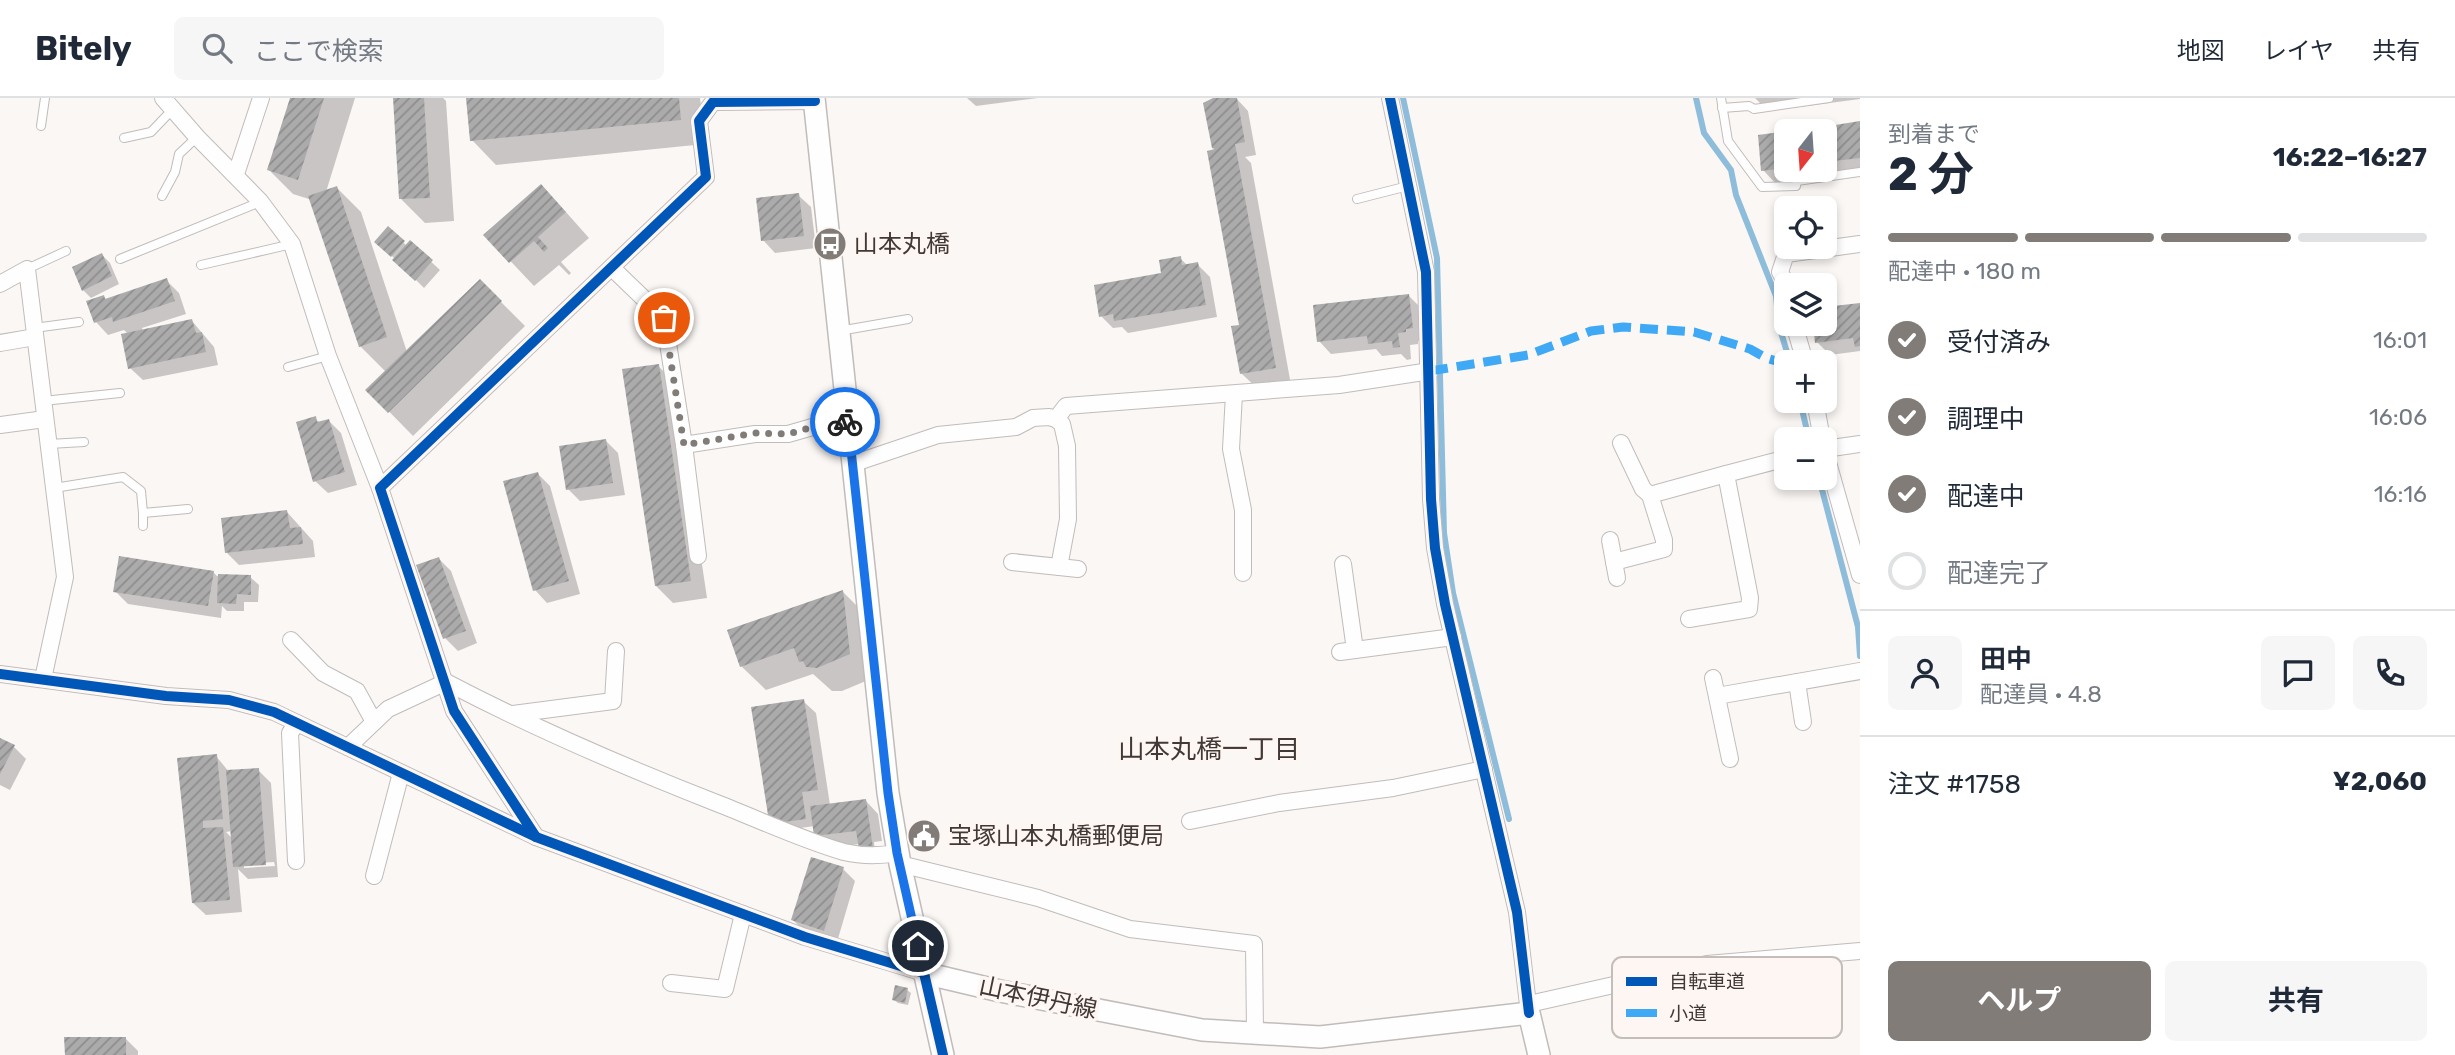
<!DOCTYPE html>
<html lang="ja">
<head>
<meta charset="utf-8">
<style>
  :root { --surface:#fff; --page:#f6f6f7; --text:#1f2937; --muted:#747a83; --line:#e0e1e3; --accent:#827c78 }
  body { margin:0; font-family:Rubik,"Noto Sans JP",sans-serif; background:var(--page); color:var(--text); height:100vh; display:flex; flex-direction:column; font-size:26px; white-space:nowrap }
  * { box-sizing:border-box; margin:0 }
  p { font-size:23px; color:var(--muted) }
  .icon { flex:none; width:38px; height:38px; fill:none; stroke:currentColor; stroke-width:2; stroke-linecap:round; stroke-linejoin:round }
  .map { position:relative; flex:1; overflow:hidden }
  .side { display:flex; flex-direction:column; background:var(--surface); width:595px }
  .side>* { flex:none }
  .needle { width:46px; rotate:197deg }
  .buttons { position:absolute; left:1774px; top:21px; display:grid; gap:14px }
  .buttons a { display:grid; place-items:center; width:63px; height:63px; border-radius:10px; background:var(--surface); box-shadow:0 4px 10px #0003; font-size:35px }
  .pin { position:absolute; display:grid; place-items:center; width:60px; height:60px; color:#fff; margin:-30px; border:4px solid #fff; border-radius:50%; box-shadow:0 2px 7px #0007 }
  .courier { position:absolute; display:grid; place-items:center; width:70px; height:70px; margin:-35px; border:5px solid #1a73e8; border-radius:50%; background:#fff; color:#222; box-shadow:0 2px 9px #0007 }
  .headline em { font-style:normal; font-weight:700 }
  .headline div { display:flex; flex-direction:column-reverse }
  .headline { display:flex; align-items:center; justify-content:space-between; height:119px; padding:0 28px }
  h1 { font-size:46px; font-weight:700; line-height:52px }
  .bar { display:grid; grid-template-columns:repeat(4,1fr); gap:10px 7px; align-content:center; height:84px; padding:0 28px }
  .bar i { height:9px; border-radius:5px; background:var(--line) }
  .bar .on { background:var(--accent) }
  .bar p { grid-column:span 4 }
  .line { display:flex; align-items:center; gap:18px; padding:0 28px; border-top:2px solid var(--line) }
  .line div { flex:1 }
  .round { display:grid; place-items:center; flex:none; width:74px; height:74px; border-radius:10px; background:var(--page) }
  ol { padding:0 28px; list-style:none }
  li { display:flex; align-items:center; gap:21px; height:77px }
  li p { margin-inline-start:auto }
  li .icon { padding:7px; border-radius:50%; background:var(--accent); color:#fff; stroke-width:4 }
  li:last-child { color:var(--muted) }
  li i { width:38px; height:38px; border:4px solid var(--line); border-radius:50% }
  .cta { display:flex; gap:14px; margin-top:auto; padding:14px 28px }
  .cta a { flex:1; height:80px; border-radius:10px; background:var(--accent); color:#fff; font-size:28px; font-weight:700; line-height:80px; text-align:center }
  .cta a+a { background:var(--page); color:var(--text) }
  header { display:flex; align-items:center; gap:42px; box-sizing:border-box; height:98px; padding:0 35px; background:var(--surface); border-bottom:2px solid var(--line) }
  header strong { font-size:33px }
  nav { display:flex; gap:38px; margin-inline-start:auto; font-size:24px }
  .search { width:490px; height:63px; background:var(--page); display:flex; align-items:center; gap:18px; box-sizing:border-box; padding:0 24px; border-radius:10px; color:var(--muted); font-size:26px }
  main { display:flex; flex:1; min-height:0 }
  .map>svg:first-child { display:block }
  .shadow { fill:#0003; fill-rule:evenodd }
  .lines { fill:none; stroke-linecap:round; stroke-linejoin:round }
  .stream { stroke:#8ebcdb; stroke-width:6 }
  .building { fill:url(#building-hatch) }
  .lane-casing { stroke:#c1bcba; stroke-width:10 }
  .street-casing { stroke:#c1bcba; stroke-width:18 }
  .secondary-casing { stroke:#c1bcba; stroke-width:24 }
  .lane { stroke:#fefefe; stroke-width:8 }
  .street { stroke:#fefefe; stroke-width:16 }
  .secondary { stroke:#fefefe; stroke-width:21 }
  .quiet { stroke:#3fa9f5; stroke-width:9; stroke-dasharray:18 9; stroke-linecap:butt }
  .cycleway-casing { stroke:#fef6f2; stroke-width:15 }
  .cycleway { stroke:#0057b8; stroke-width:10 }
  .done { stroke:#827c78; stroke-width:7; stroke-dasharray:0 12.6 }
  .route { stroke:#1a73e8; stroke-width:9 }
  .labels { text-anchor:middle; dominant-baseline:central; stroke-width:7; stroke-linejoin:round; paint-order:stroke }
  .poi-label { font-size:24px; fill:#413935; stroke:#fef6f2; text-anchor:start }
  .street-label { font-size:24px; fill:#413935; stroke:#fef6f2 }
  .neighbourhood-label { font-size:26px; fill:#413935; stroke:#fef6f2 }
  .key { fill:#fef6f2; stroke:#c5bdb9; stroke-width:2 }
  .key-label { font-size:19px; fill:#413935 }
</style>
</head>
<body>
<header>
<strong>Bitely</strong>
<div class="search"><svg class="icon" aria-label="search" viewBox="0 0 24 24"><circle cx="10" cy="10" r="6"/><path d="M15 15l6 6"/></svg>ここで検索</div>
<nav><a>地図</a><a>レイヤ</a><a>共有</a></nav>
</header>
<main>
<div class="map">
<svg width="1860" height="957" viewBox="0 0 1860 957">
  <defs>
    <pattern id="building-hatch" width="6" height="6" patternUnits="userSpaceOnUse" patternTransform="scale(1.75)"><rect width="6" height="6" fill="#acabac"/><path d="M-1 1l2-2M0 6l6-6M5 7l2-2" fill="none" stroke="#8e8c8d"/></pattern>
  </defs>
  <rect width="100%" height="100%" fill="#fbf7f5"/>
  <!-- shadow -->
  <g class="shadow">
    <polygon points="292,0 355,0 326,94 337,90 361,114 407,254 480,183 525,228 413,338 368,292 386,274 360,248 312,102 293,96 269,72"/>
    <polygon points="394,0 443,0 446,3 454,123 425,125 401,101"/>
    <polygon points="468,0 700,0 705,46 496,67 472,42"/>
    <polygon points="967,0 1038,0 976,8"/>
    <polygon points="1217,0 1236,0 1248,13 1256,57 1245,59 1251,65 1291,287 1259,292 1242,276 1241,228 1216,53 1213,50"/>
    <polygon points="1755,0 1860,0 1860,1 1768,13"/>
    <polygon points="1860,25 1860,78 1779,89 1763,72 1787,35 1787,72 1825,72 1825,33 1799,33"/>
    <polygon points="798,97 811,109 816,150 775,155 763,142"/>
    <polygon points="565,113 589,140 561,164 571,175 569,177 559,167 534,188 486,137"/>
    <polygon points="388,130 407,148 410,144 440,172 424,190 377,143"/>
    <polygon points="102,157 110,165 119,186 91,200 83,192"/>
    <polygon points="1180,160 1188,168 1197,166 1210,179 1217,219 1128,235 1122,229 1113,230 1101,218 1163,177"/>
    <polygon points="166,182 179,195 186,216 142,230 143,233 192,223 214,249 218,267 143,282 130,270 128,236 124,232 108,237 96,224 104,199 107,202"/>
    <polygon points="1409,198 1421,210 1425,242 1418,243 1418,246 1410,247 1411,261 1407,262 1401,256 1382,258 1376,251 1331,256 1319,243"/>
    <polygon points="1860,206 1860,253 1830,257 1817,244 1814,226 1825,226"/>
    <polygon points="658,268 675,284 707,500 673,505 656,488"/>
    <polygon points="315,320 320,325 329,323 341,335 357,387 328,395 315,383"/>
    <polygon points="606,343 618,355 625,397 580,403 568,391"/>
    <polygon points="538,376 550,388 580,496 547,505 535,492"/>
    <polygon points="287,414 313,443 315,459 239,467 227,455"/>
    <polygon points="439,461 451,473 477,545 458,553 445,540"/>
    <polygon points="213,474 217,478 250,479 259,487 258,504 244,504 244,513 227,513 222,508 221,520 128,506 115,493"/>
    <polygon points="843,494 867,518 873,580 842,593 832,593 813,576 766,592 741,568"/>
    <polygon points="803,603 816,615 830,707 866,703 878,716 882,743 874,744 875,753 860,746 828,750 816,737 815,728 793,731 778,725 770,716"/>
    <polygon points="0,642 14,649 26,661 10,692 0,687"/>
    <path d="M216 658 229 674 258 672 271 685 278 779 248 781 238 771 242 814 206 817 193 805 179 661ZM232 733 233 741 226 734ZM274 764 275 768 244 770V766Z"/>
    <polygon points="843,771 855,783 837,844 806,835 793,822"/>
    <polygon points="907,892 911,895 908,907 898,905 894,902"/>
    <polygon points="125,940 138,953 138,957 66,957"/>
  </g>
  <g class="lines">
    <!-- stream -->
    <g class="stream">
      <polyline points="1403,0 1437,160 1444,435 1453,495 1509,721"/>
      <polyline points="1696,0 1704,35 1731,72 1736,97 1776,198 1779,228 1790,264"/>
      <polyline points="1800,303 1809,341"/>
      <polyline points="1819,380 1858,529 1860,558"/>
    </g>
  </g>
  <!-- building -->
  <g class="building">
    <polygon points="290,0 324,0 298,82 267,72"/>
    <polygon points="393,0 424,0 430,100 399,101"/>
    <polygon points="466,0 679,0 681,22 470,43"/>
    <polygon points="1213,0 1237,0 1245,44 1235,46 1276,270 1240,276 1231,228 1239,227 1207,53 1215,51 1212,50 1203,5"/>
    <polygon points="1860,23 1860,60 1825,64 1825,33 1798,33"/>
    <polygon points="1787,33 1787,70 1761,73 1758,37"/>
    <polygon points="541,86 566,114 538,139 548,150 544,154 534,143 509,165 483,137"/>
    <polygon points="337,88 387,239 359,249 308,98"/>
    <polygon points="799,95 804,138 761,143 756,100"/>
    <polygon points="388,128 405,143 391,159 374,144"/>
    <polygon points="410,142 433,162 415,183 392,162"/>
    <polygon points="102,155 112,178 82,193 72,169"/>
    <polygon points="1181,158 1182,167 1198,164 1206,207 1114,223 1113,216 1099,219 1094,187 1161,175 1159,162"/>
    <polygon points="167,180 175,203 113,224 112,219 94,225 86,203 104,197 105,201"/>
    <polygon points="480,181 502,203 388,315 365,292"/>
    <polygon points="1409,196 1413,230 1406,231 1406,234 1398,235 1400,249 1393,250 1392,243 1368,246 1367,238 1317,244 1313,207"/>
    <polygon points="1860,205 1860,248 1855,249 1853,240 1815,245 1813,226 1825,226 1825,209"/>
    <polygon points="192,221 196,235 202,234 206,254 128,271 121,236"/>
    <polygon points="659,266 691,483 655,488 622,271"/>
    <polygon points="316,318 317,324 329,321 345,374 313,384 296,324"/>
    <polygon points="606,341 613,385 566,392 559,348"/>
    <polygon points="538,374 569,483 533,493 503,383"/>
    <polygon points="287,412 290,430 301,429 303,446 225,455 221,420"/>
    <polygon points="119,458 214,473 208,508 113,494"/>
    <polygon points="439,459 466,533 443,541 416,467"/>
    <polygon points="218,476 251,477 251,497 237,496 236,506 217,505"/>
    <polygon points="843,492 850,556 817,570 806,569 803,563 799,564 794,550 740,569 727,532"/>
    <polygon points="804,601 818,692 802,694 806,721 784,724 768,717 751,609"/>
    <polygon points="0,640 15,647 0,676"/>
    <polygon points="217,656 223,721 203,723 203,730 223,729 230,802 192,805 177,660"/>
    <polygon points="259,670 266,767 233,769 226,672"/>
    <polygon points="866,701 873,750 859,751 856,733 814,738 810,708"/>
    <polygon points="811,759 844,769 824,833 791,822"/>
    <polygon points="895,887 908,890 905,905 892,902"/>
    <polygon points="64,939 126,939 126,957 65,957"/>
  </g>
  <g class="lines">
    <defs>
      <g id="lane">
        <polyline points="1721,0 1728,43 1762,89 1796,88 1797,83 1860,74"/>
        <polyline points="1722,10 1749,8 1754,11 1829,0"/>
        <polyline points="41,28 45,0"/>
        <polyline points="124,40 151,34 173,11"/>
        <polyline points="162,98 175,74 179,56 197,39"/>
        <polyline points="1357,101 1408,88"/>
        <polyline points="120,161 260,104"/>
        <polyline points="201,167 292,146"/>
        <polyline points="27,171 66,153"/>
        <polyline points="34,230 79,224"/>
        <polyline points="839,233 908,221"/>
        <polyline points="288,269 328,258"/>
        <polyline points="43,303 120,295"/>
        <polyline points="49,346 84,344"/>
        <polyline points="54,390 123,379 141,393 143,415 188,411"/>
        <polyline points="143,415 143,428"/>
      </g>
      <g id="street">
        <polyline points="163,0 197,39 260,103 292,146 328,258 380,390"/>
        <polyline points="1390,0 1426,174 1431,401 1435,450 1445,506 1517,814 1529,915"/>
        <polyline points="236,76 261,0"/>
        <polyline points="612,170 664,220 684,347 698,458"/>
        <polyline points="0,186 27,171 65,479 43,581"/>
        <polyline points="1787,187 1780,174 1786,156 1860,146"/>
        <polyline points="1794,226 1805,264"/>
        <polyline points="0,245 35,239"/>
        <polyline points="1234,296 1231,351 1243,412 1243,475"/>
        <polyline points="1815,303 1822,341"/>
        <polyline points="1056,321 1066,308 1339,287 1430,273"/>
        <polyline points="0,327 45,321"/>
        <polyline points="684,347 755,336 788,336 823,326 848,324"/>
        <polyline points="1825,351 1860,346"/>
        <polyline points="1825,354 1860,477"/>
        <polyline points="852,366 938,337 1016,329 1033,320 1049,319 1056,321 1062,326 1067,348 1068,421 1059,469"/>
        <polyline points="1650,397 1726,376"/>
        <polyline points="1610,442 1617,480"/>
        <polyline points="1012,464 1078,471"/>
        <polyline points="1614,464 1664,451 1664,442 1650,397 1643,391 1621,345"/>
        <polyline points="1343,466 1355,552"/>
        <polyline points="1689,521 1749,511 1750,500 1726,376 1787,360"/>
        <polyline points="291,542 323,575 357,593 374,624"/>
        <polyline points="1340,554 1453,539"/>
        <polyline points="0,576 166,598 229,602 274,614 536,739 805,839 924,875"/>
        <polyline points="1713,580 1730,661"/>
        <polyline points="1797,584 1803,624"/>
        <polyline points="1717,598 1860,573"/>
        <polyline points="513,616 613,603 616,553"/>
        <path d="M348 649 388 611 446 584C534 630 627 670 719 706 760 722 802 742 844 754 861 758 880 758 897 755"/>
        <polyline points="1190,723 1279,705 1393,690 1484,671"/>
        <polyline points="536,739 454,613 380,390 706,79 699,23 713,4 815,3"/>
        <polyline points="296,763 290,635 297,625"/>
        <polyline points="900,766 1038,800 1130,831 1254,846 1255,935"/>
        <polyline points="374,778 401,675"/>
        <polyline points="671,885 725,891 743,816"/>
        <polyline points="1529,906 1707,866 1860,853"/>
      </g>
      <g id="secondary">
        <polyline points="814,0 888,695 900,766 943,957"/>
        <polyline points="924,875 1000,893 1202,932 1320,939 1529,915 1539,957"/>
      </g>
    </defs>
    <!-- lane casing -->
    <use href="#lane" class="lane-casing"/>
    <!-- street casing -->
    <use href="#street" class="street-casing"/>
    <!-- secondary casing -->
    <use href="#secondary" class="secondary-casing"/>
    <!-- lane -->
    <use href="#lane" class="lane"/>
    <!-- street -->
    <use href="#street" class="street"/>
    <!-- secondary -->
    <use href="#secondary" class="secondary"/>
    <!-- quiet -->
    <g class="quiet">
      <polyline points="1795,264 1804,262"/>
      <polyline points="1430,273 1528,257 1591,233 1623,229 1694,234 1750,251 1766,260 1787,266"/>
    </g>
    <defs>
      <g id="cycleway">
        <polyline points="1390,0 1426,174 1431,401 1435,450 1445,506 1517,814 1529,915"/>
        <polyline points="0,576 166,598 229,602 274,614 536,739 805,839 924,875 943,957"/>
        <polyline points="536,739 454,613 380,390 706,79 699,23 713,4 815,3"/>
      </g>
    </defs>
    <!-- cycleway casing -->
    <use href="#cycleway" class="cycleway-casing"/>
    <!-- cycleway -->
    <use href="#cycleway" class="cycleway"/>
  </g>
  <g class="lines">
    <!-- done -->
    <polyline class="done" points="664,220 684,347 755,335 788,336 823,326 845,324"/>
    <!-- route -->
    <polyline class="route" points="845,324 848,324 888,695 897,755 918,848"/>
  </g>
  <!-- icons -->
  <defs>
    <symbol id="bus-disc" viewBox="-11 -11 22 22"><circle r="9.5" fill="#827c78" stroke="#fef6f2"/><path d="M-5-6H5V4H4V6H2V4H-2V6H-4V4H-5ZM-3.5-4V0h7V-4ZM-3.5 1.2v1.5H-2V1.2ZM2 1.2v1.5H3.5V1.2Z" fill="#fff"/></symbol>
    <symbol id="civic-disc" viewBox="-11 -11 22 22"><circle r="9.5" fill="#827c78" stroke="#fef6f2"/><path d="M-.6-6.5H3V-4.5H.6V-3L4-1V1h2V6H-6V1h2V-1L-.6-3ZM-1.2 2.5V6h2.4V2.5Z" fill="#fff"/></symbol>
  </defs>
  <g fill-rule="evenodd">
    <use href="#bus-disc" x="811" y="127" width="38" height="38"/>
    <use href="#civic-disc" x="905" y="719" width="38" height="38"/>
  </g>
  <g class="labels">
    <!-- poi labels -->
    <g class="poi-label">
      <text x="854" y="146">山本丸橋</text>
      <text x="948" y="738">宝塚山本丸橋郵便局</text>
    </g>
    <!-- street labels -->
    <g class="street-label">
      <text transform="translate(1038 900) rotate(12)">山本伊丹線</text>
    </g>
    <!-- neighbourhood labels -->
    <g class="neighbourhood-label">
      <text x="1209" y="651">山本丸橋一丁目</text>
    </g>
  </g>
  <!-- legend -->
  <rect x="1612" y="859" width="230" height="81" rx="10" class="key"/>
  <rect x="1626" y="879" width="31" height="9" fill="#0057b8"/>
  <rect x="1626" y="911" width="31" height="8" fill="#3fa9f5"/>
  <g class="key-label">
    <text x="1669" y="890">自転車道</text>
    <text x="1669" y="922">小道</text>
  </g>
</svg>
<div class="buttons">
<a><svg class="needle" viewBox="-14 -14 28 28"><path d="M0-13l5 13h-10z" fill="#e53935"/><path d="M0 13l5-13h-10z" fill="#747a83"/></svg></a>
<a><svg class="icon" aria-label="locate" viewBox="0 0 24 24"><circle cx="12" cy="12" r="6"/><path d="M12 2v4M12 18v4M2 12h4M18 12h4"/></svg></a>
<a><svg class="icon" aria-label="layers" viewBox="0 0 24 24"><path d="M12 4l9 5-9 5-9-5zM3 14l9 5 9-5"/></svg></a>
<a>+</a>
<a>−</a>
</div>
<div class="pin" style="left:664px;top:220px;background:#ea580c"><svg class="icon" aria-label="bag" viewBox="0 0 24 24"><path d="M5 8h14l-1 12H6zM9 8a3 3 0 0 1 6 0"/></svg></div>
<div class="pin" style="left:918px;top:848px;background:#1f2937"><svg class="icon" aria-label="home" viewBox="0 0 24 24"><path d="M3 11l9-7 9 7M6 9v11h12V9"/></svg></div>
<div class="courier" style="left:845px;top:324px"><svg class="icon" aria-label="bike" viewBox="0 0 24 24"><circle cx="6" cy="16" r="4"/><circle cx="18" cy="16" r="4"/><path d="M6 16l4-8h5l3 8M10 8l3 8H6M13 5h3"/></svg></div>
</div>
<section class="side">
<div class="headline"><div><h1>2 分</h1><p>到着まで</p></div><em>16:22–16:27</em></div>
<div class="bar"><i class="on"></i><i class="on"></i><i class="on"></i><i></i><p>配達中 · 180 m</p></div>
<ol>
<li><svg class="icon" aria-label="check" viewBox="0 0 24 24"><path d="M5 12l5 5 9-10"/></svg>受付済み<p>16:01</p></li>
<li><svg class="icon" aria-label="check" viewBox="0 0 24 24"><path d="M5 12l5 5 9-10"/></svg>調理中<p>16:06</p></li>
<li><svg class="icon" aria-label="check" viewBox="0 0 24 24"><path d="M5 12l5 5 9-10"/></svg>配達中<p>16:16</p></li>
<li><i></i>配達完了</li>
</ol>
<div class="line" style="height:126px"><a class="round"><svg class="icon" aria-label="person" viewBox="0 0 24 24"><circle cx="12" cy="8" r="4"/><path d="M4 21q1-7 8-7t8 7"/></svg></a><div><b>田中</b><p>配達員 · 4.8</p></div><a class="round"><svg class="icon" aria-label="chat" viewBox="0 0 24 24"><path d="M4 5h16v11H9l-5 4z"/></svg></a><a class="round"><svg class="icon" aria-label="phone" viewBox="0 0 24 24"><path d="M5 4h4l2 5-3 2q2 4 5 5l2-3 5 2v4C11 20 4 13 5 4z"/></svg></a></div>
<div class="line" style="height:91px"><div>注文 #1758</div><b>¥2,060</b></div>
<div class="cta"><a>ヘルプ</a><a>共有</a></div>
</section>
</main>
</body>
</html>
